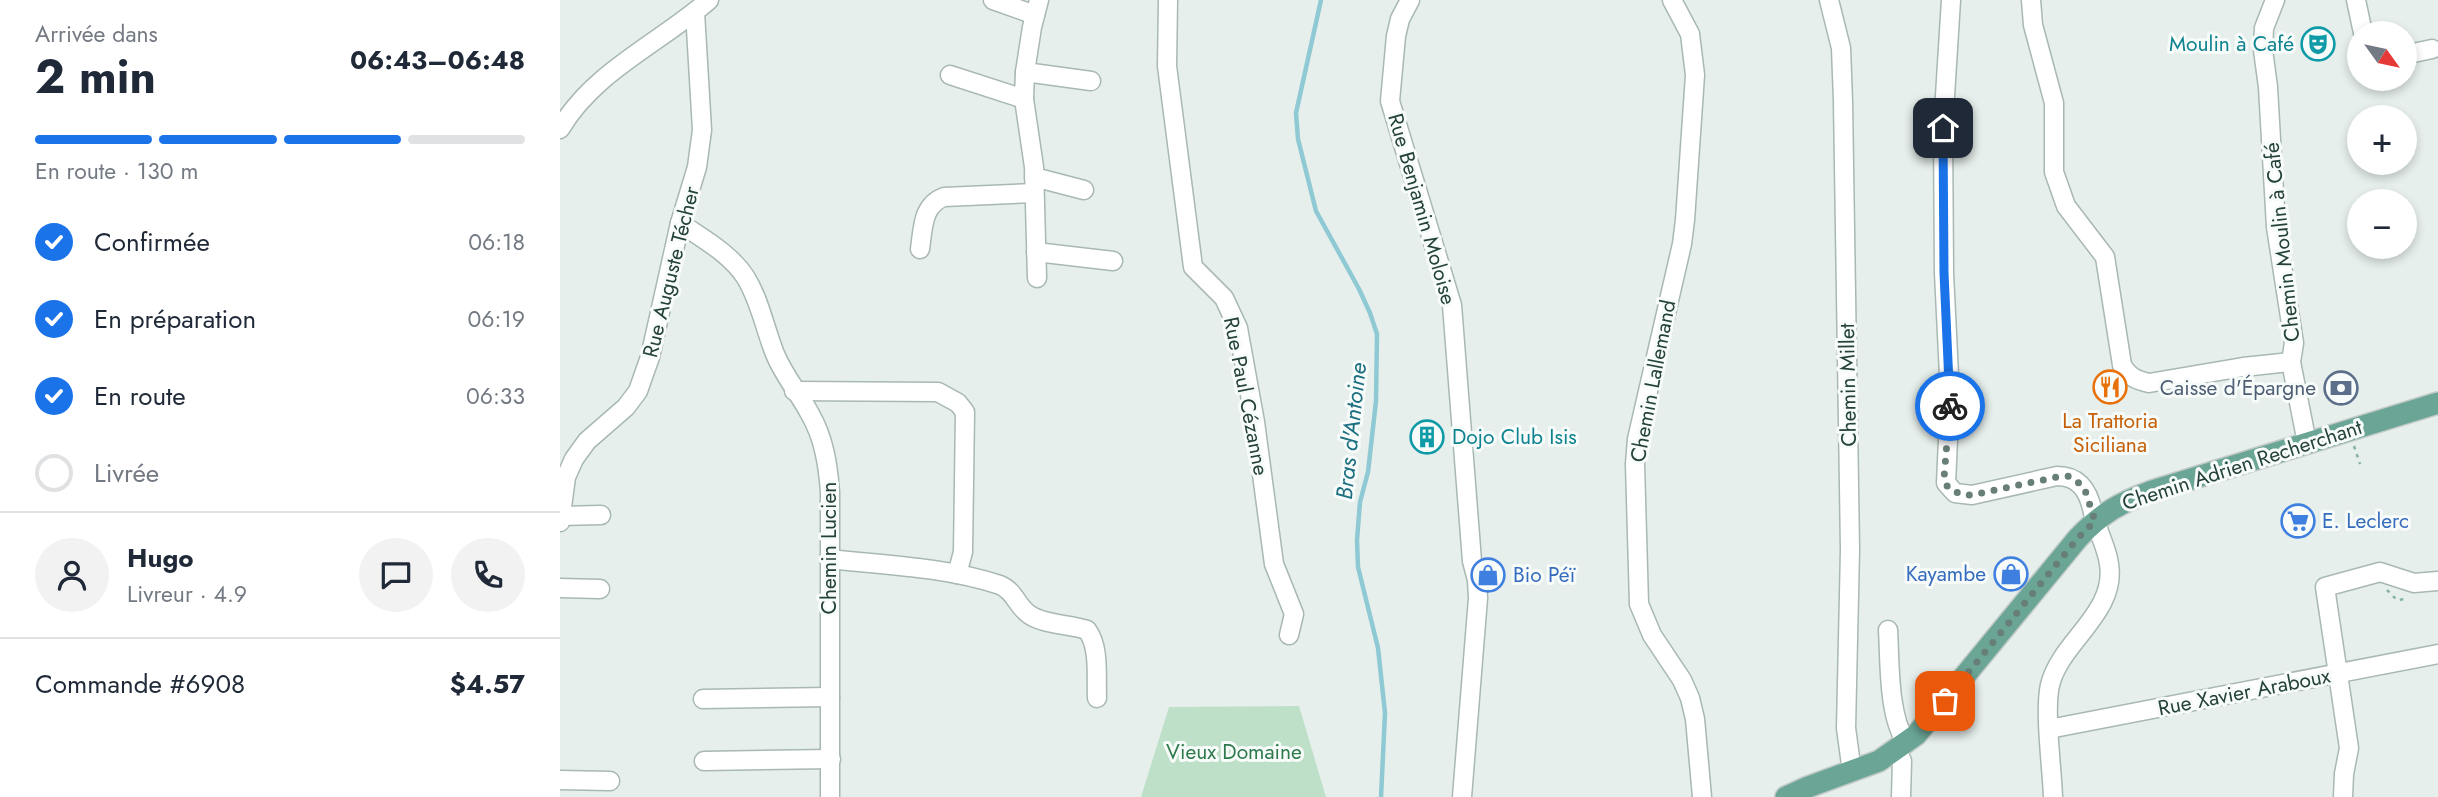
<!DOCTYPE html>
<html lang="fr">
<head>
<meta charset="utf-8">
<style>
  :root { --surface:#fff; --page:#f2f2f3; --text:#1f2937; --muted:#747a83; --line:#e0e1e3; --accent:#1a73e8 }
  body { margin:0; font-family:Jost,sans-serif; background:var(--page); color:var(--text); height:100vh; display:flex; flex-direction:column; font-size:26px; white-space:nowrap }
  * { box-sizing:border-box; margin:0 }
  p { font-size:23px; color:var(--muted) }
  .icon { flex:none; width:38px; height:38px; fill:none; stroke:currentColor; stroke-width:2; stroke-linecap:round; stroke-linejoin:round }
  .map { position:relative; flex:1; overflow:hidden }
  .sheet { display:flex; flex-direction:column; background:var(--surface); width:560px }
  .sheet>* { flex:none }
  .needle { width:46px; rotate:123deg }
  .buttons { position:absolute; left:1787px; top:21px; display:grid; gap:14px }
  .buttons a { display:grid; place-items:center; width:70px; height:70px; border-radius:50%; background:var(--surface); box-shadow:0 4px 10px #0003; font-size:35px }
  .pin { position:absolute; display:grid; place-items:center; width:60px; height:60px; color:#fff; margin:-30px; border-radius:14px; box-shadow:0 4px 10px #0006 }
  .courier { position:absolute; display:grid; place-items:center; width:70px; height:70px; margin:-35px; border:5px solid #1a73e8; border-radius:50%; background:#fff; color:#222; box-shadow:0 2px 9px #0007 }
  .summary em { font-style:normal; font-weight:700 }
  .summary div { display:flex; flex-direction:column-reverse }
  .summary { display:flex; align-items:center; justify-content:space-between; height:119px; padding:0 35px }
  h1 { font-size:46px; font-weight:700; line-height:52px }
  .bar { display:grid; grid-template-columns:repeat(4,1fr); gap:10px 7px; align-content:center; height:84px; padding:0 35px }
  .bar i { height:9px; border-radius:5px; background:var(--line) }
  .bar .active { background:var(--accent) }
  .bar p { grid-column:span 4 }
  .line { display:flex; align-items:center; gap:18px; padding:0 35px; border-top:2px solid var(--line) }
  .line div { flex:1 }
  .round { display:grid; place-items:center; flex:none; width:74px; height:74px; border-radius:37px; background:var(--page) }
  ol { padding:0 35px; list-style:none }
  li { display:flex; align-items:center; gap:21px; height:77px }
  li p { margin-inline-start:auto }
  li .icon { padding:7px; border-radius:50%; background:var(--accent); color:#fff; stroke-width:4 }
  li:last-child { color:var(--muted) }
  li i { width:38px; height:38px; border:4px solid var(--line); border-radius:50% }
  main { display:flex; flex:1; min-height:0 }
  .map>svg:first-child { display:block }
  .green { fill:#bfe0c8 }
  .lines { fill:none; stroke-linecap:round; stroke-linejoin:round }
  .stream { stroke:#8ec9d4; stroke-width:4.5 }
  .minor-casing { stroke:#a8b8b2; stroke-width:21 }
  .major-casing { stroke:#c2cac8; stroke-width:24 }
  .path { stroke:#86b3a5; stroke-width:2.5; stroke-dasharray:3.5 5; stroke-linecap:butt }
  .minor { stroke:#fff; stroke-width:18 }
  .major { stroke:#6aa596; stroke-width:21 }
  .done { stroke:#687f78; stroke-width:7; stroke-dasharray:0 12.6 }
  .route { stroke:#1a73e8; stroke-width:9 }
  .labels { text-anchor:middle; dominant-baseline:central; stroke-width:6; stroke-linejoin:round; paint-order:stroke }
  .culture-label { font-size:21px; fill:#0d838f; stroke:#f7fbf9; text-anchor:end }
  .street-label { font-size:21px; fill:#24423a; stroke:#f7fbf9 }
  .service-label { font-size:21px; fill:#4e5e75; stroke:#f7fbf9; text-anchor:end }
  .food-label { font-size:21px; fill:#c56008; stroke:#f7fbf9 }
  .shop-label { font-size:21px; fill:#366cbe; stroke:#f7fbf9; text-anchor:start }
  .park-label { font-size:21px; fill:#2d7a4b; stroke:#f7fbf9 }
  .water-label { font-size:23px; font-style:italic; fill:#1c6f80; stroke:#f7fbf9 }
</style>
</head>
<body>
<main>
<section class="sheet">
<div class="summary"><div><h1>2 min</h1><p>Arrivée dans</p></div><em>06:43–06:48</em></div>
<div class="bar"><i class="active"></i><i class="active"></i><i class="active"></i><i></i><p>En route · 130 m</p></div>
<ol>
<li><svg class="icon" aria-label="check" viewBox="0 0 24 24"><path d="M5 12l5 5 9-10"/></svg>Confirmée<p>06:18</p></li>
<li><svg class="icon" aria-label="check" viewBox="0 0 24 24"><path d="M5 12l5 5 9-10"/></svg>En préparation<p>06:19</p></li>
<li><svg class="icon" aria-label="check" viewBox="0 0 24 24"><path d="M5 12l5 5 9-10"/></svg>En route<p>06:33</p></li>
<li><i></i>Livrée</li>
</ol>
<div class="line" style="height:126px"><a class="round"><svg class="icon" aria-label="person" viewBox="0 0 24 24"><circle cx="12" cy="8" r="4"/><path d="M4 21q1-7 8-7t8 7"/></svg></a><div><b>Hugo</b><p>Livreur · 4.9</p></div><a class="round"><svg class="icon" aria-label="chat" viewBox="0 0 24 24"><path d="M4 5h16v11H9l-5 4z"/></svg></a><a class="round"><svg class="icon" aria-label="phone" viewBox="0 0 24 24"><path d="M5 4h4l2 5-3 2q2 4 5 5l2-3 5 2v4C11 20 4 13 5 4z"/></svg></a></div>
<div class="line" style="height:91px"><div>Commande #6908</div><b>$4.57</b></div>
</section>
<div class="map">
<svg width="1878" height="797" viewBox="0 0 1878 797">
  <rect width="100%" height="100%" fill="#e6efeb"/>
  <!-- green -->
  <polygon class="green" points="739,706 766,797 581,797 609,707"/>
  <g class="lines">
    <!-- stream -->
    <polyline class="stream" points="761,0 736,113 738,139 756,211 799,289 810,313 817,334 816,401 808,472 800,502 797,540 798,567 818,648 825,713 821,797"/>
    <defs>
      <g id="minor">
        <polyline points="433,0 475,15"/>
        <polyline points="608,0 607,66 633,267 664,298 678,328 695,422 714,564 734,614 729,635"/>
        <polyline points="850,0 840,19 836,36 830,101 892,305 912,561 917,580 918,598 902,797"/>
        <polyline points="1112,0 1130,34 1135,75 1125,220 1122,244 1077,439 1075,464 1079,604 1092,635 1122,680 1130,698 1135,719 1142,797"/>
        <polyline points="1269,0 1281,48 1283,101 1290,550 1286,728 1292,772"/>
        <path d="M1391 0 1383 128 1384 273 1390 396 1386 483 1395 493 1412 495 1497 476C1520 476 1529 492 1533 513 1537 531 1547 547 1549 564 1557 613 1500 642 1490 685 1484 712 1492 767 1493 797"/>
        <path d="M1471 0 1473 25 1494 103V172L1506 206 1545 257 1562 365C1569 377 1576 380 1589 383L1683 367 1731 362"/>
        <polyline points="1715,0 1704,28 1703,50 1708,87 1716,227 1734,343 1731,362 1747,443"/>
        <polyline points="1796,0 1803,33"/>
        <polyline points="1844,55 1872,49"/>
        <polyline points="465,72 531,81"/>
        <polyline points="390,75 464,99"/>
        <path d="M0 129C34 71 100 43 149 0"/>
        <polyline points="474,177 524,190"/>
        <path d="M120 223C143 239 171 254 186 278 200 301 205 329 215 354 224 376 239 393 250 414 264 438 268 465 270 492V797"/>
        <path d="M360 249C363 229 362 205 384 197L474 193"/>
        <polyline points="476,252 553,261"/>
        <polyline points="477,278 474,167 464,99 465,72 472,27 479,0"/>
        <polyline points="234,391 378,392 398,403 405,412 403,552 397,574"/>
        <polyline points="0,516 41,515"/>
        <polyline points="0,522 6,477 14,459 27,441 66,407 78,391 90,357 120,223 137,167 142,130 135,12"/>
        <path d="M269 559C325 565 385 567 440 585 455 591 457 607 470 615 485 625 510 624 527 630 540 647 536 677 537 698"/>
        <polyline points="0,588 40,589"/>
        <path d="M1328 630C1330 663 1328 715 1346 742"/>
        <polyline points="143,699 270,697"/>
        <polyline points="1489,729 1878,654"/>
        <polyline points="1337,750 1342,761 1341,797"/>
        <polyline points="144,761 271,759"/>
        <polyline points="0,780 50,781"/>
        <polyline points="1783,797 1784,774 1789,748 1765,587 1820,572 1854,583 1878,581"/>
      </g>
      <path id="major" d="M1226 797 1248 787 1319 761 1356 735 1518 538C1542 513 1559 503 1592 491L1878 403"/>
    </defs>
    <!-- minor casing -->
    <use href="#minor" class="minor-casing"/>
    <!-- major casing -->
    <use href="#major" class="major-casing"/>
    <!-- path -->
    <g class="path">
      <polyline points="1794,446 1800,464"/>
      <polyline points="1827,590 1837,600 1847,599"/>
    </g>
    <!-- minor -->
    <use href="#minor" class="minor"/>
    <!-- major -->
    <use href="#major" class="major"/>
  </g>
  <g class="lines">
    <!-- done -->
    <polyline class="done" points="1385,701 1518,538 1535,521 1524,487 1510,476 1497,477 1412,495 1402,495 1388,488 1384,478 1390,406"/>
    <!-- route -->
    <polyline class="route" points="1383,128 1384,273 1390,406"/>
  </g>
  <!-- icons -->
  <defs>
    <symbol id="theatre-ring" viewBox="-11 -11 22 22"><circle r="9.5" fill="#f7fbf9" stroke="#0f9aa8" stroke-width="1.5"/><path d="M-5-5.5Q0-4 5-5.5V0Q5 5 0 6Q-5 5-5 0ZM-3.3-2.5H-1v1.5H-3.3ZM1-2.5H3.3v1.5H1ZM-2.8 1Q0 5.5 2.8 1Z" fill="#0f9aa8"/></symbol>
    <symbol id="restaurant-ring" viewBox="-11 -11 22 22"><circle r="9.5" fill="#f7fbf9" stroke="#e8710a" stroke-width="1.5"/><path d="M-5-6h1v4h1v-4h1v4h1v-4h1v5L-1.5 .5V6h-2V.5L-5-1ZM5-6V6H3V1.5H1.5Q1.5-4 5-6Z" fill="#e8710a"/></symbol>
    <symbol id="bank-ring" viewBox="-11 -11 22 22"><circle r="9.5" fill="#f7fbf9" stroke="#5c6f8a" stroke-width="1.5"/><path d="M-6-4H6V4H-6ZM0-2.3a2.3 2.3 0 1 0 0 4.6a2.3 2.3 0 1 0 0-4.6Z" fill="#5c6f8a"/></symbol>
    <symbol id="building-ring" viewBox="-11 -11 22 22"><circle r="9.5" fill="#f7fbf9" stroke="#0f9aa8" stroke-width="1.5"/><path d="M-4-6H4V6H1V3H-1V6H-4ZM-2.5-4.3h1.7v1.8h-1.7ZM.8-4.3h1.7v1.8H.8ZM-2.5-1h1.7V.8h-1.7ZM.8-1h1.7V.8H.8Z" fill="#0f9aa8"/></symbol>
    <symbol id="supermarket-ring" viewBox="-11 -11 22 22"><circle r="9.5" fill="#f7fbf9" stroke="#3f7fe0" stroke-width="1.5"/><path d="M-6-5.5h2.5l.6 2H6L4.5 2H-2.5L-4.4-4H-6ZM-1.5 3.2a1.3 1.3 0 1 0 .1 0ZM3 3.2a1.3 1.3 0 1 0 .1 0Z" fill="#3f7fe0"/></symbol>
    <symbol id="shop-ring" viewBox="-11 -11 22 22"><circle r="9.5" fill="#f7fbf9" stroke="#3f7fe0" stroke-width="1.5"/><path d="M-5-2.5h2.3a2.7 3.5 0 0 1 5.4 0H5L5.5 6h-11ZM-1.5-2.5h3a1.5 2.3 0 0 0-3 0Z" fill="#3f7fe0"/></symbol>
  </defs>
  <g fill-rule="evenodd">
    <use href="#theatre-ring" x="1739" y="25" width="38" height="38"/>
    <use href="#restaurant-ring" x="1531" y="368" width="38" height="38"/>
    <use href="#bank-ring" x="1762" y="369" width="38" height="38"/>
    <use href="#building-ring" x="848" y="418" width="38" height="38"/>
    <use href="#supermarket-ring" x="1719" y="502" width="38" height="38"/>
    <use href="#shop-ring" x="1432" y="555" width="38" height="38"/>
    <use href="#shop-ring" x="909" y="556" width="38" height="38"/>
  </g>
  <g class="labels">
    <!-- culture labels -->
    <g class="culture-label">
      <text x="1734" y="44">Moulin à Café</text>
      <text x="892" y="437" text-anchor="start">Dojo Club Isis</text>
    </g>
    <!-- street labels -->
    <g class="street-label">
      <text transform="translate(862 209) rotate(74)">Rue Benjamin Moloise</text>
      <text transform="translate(1722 242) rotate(-96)">Chemin Moulin à Café</text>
      <text transform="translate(111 272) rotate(-76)">Rue Auguste Técher</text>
      <text transform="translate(1093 381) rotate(-79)">Chemin Lallemand</text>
      <text transform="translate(1288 385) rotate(-91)">Chemin Millet</text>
      <text transform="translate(686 396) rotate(79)">Rue Paul Cézanne</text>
      <text transform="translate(1682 465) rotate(-18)">Chemin Adrien Recherchant</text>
      <text transform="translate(269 548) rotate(-90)">Chemin Lucien</text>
      <text transform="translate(1684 692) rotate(-11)">Rue Xavier Araboux</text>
    </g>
    <!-- service labels -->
    <g class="service-label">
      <text x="1756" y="388">Caisse d'Épargne</text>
    </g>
    <!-- food labels -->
    <g class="food-label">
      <text x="1550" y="421">La Trattoria<tspan x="1550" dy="24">Siciliana</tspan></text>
    </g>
    <!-- shop labels -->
    <g class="shop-label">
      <text x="1762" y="521">E. Leclerc</text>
      <text x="1426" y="574" text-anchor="end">Kayambe</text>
      <text x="953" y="575">Bio Péï</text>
    </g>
    <!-- park labels -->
    <g class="park-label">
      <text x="674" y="752">Vieux Domaine</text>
    </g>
    <!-- water labels -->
    <g class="water-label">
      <text transform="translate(791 431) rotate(-84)">Bras d'Antoine</text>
    </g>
  </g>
</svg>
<div class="buttons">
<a><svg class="needle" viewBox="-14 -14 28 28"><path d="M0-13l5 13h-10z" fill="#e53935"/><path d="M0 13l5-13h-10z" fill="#747a83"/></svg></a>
<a>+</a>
<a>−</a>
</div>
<div class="pin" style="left:1385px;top:701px;background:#ea580c"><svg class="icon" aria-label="bag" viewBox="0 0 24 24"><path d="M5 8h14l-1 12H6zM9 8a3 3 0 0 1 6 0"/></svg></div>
<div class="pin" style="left:1383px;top:128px;background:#1f2937"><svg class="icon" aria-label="home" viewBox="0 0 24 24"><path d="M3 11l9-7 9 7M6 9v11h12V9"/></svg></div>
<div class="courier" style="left:1390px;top:406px"><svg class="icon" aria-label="bike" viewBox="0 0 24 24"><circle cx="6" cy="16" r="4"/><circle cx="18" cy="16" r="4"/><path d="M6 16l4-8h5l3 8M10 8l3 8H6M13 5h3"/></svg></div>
</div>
</main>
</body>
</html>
